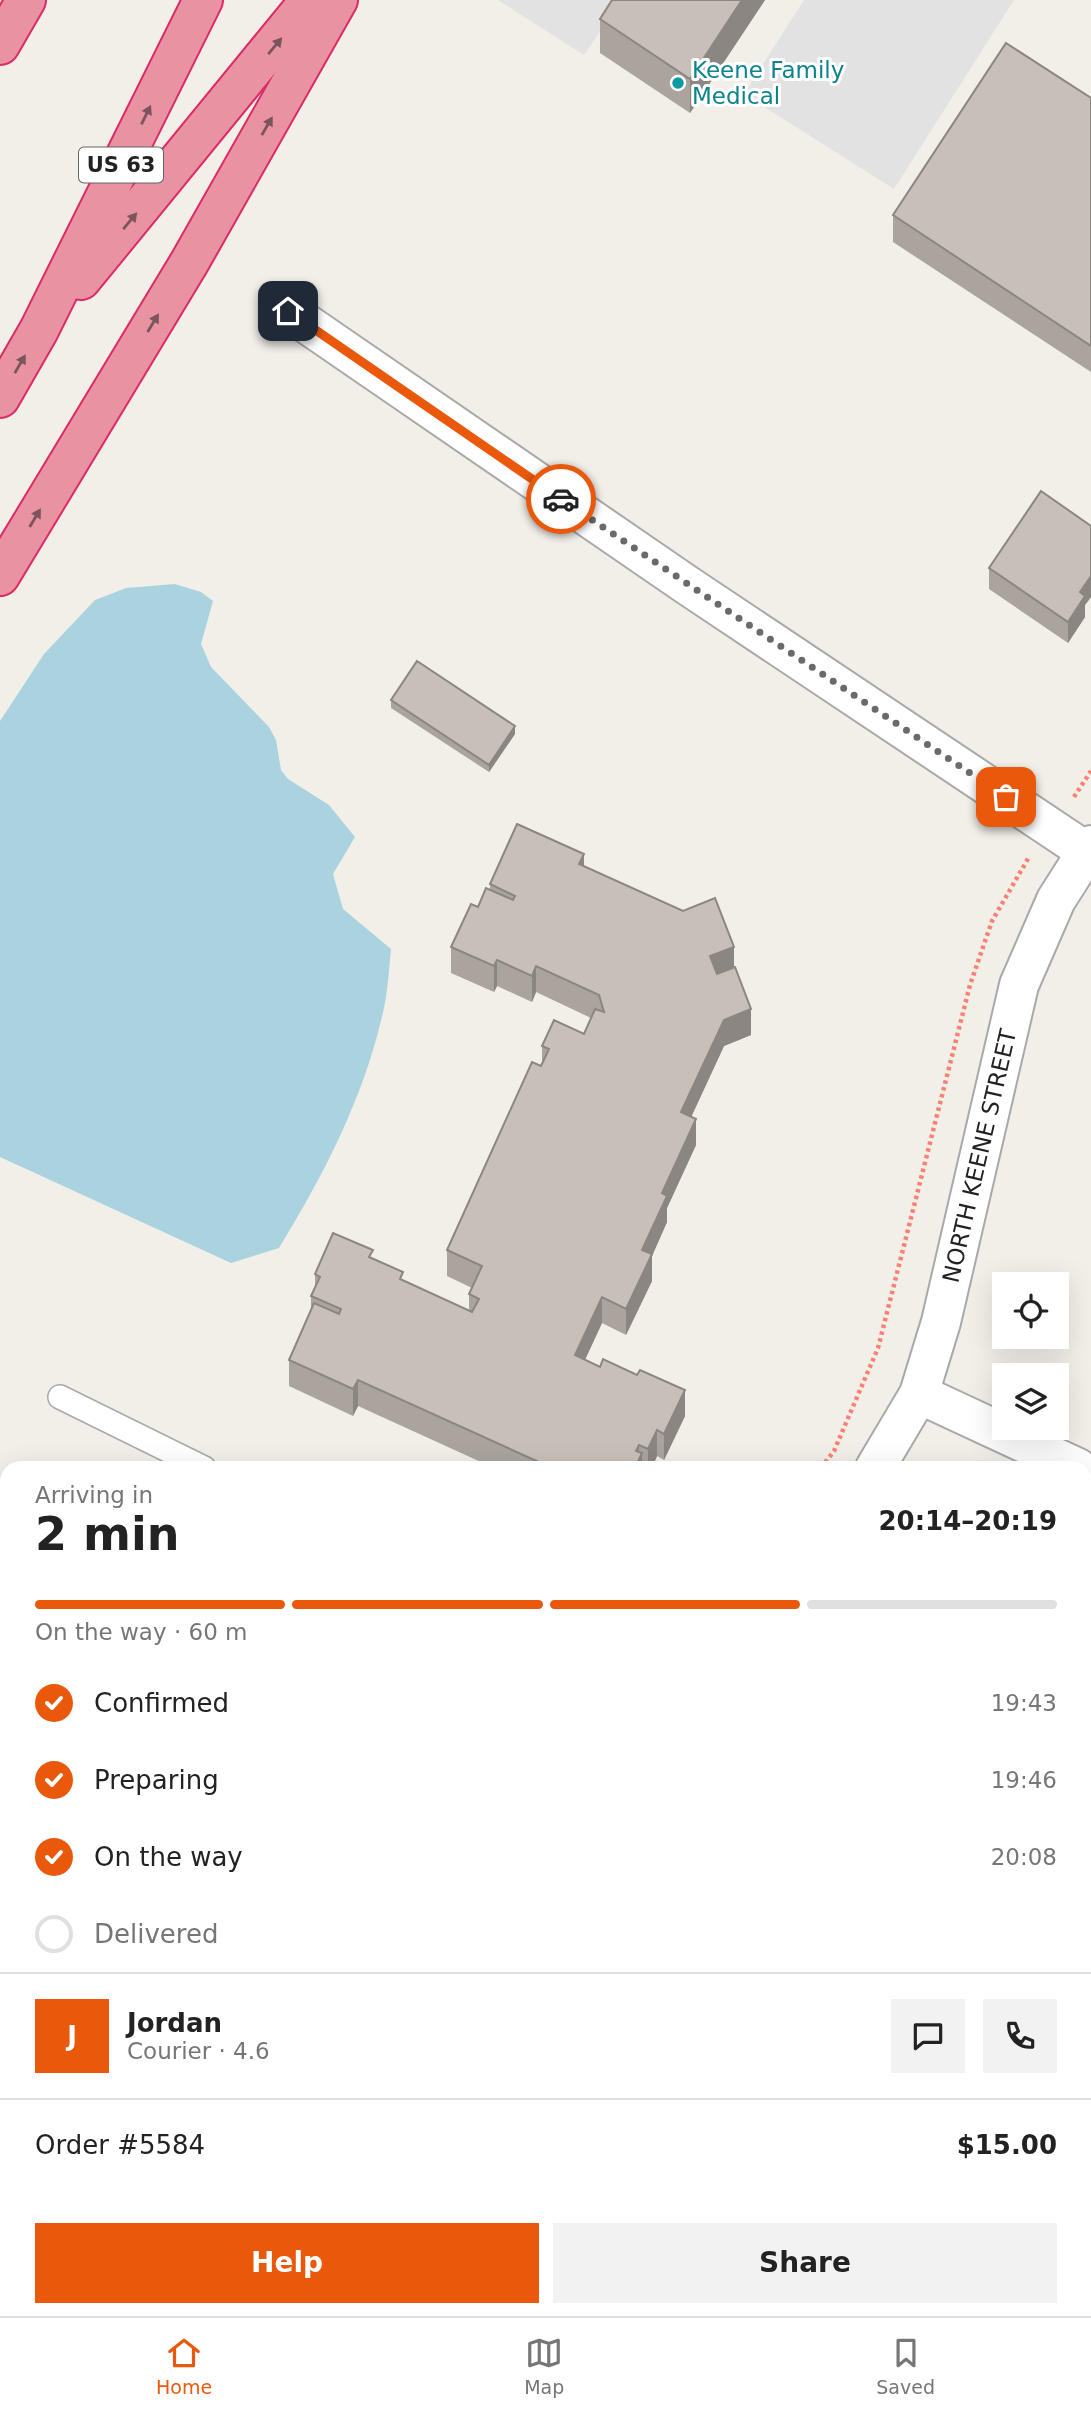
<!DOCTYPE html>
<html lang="en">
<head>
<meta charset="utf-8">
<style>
  :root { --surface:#fff; --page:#f2f2f2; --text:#222; --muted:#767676; --line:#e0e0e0; --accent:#ea580c }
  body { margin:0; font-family:"DejaVu Sans",sans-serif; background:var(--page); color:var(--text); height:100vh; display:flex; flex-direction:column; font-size:26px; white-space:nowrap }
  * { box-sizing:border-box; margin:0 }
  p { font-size:23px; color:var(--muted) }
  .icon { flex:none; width:38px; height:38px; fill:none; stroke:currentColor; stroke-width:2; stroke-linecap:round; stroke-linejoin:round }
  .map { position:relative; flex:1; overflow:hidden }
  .panel { position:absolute; left:0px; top:1461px; width:1092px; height:856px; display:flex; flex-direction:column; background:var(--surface); border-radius:21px 21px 0 0; box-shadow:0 7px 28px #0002 }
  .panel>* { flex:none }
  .buttons { position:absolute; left:992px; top:1272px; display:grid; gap:14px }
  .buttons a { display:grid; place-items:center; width:77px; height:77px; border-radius:0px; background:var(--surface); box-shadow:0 7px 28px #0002; font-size:35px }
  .pin { position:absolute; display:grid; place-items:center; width:60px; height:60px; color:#fff; margin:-30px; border-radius:14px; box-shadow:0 4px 10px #0006 }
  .courier { position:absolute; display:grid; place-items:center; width:70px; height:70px; margin:-35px; border:5px solid #ea580c; border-radius:50%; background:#fff; color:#222; box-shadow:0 2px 9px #0007 }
  .headline em { font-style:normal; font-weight:600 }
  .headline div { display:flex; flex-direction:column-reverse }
  .headline { display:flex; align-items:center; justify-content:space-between; height:119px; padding:0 35px }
  h1 { font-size:46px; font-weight:600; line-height:52px }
  .bar { display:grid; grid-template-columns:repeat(4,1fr); gap:10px 7px; align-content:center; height:84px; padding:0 35px }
  .bar i { height:9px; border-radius:5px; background:var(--line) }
  .bar .current { background:var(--accent) }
  .bar p { grid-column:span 4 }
  .line { display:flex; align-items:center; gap:18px; padding:0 35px; border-top:2px solid var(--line) }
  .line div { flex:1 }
  .round { display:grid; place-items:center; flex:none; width:74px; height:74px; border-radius:0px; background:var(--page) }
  ol { padding:0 35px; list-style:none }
  li { display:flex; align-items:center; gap:21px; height:77px }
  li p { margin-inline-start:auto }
  li .icon { padding:7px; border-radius:50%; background:var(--accent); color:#fff; stroke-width:4 }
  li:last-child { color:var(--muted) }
  li i { width:38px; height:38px; border:4px solid var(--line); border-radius:50% }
  .action { display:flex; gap:14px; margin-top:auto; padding:14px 35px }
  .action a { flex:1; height:80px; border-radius:0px; background:var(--accent); color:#fff; font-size:28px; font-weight:600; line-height:80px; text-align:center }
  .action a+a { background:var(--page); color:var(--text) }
  .tabs { display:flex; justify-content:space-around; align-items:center; height:98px; border-top:2px solid var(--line); background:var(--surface); font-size:19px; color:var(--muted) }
  .tabs a { display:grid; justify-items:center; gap:4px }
  .tabs .current { color:var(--accent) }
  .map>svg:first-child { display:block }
  .parking { fill:#e2e2e2 }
  .water { fill:#aad3df }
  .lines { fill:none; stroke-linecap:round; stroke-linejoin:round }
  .service-casing { stroke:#a9a9a9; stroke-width:26 }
  .minor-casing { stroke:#a9a9a9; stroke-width:42 }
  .tertiary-casing { stroke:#a9a9a9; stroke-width:42 }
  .motorway-casing { stroke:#dc2a67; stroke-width:42 }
  .path { stroke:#fa8072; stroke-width:4.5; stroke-dasharray:3.5 3.5; stroke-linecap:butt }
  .service { stroke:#fff; stroke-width:23 }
  .minor { stroke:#fff; stroke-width:38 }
  .tertiary { stroke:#fff; stroke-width:38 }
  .motorway { stroke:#e892a2; stroke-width:38 }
  .wall { fill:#aba49e }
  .shaded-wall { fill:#8b8681 }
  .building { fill:#c7bfb8; stroke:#8b8681; stroke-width:2 }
  .oneway { fill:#7b545c }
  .done { stroke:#6b6a68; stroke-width:7; stroke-dasharray:0 12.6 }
  .route { stroke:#ea580c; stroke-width:9 }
  .culture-dot { fill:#0f9aa8; stroke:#fff; stroke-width:2.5 }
  .labels { text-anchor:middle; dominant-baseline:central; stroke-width:6; stroke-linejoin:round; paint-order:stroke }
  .shield { fill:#fff; stroke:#646464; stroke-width:2 }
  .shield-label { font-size:21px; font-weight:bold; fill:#222 }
  .culture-label { font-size:23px; fill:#0d838f; stroke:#fff; text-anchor:start }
  .street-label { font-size:23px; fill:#222; stroke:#fff }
</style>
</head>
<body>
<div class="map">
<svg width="1091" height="2316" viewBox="0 0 1091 2316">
  <rect width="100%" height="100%" fill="#f2efe9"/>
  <!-- parking -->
  <g class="parking">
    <polygon points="498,0 622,0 584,55"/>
    <polygon points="804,0 1014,0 894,189 744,94"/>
    <polygon points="0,2060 7,2064 7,2310 132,2310 129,2316 0,2316"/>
  </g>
  <!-- water -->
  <path class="water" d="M175 584 201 592 213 601 201 644 211 667 269 727 276 740 281 770 288 779 329 805 355 837 333 874 343 909 391 949C389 969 388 989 384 1008 365 1095 325 1173 279 1248L231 1263 0 1157V721L44 654 95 600 126 588Z"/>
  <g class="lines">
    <defs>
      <g id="service">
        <polyline points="60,1397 204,1468"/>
        <polyline points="0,1796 7,1783"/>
        <polyline points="0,1896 7,1900"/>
        <polyline points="0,2018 7,2020"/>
        <polyline points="0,2153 7,2139"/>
        <polyline points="72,2316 75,2310"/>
      </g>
      <g id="minor">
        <polyline points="288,311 687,585 1087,852"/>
        <polyline points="919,1394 1078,1468"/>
        <polyline points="1085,2310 1091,2310"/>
      </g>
      <g id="tertiary">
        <path id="s1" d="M875 1468 919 1394 941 1322 1019 985 1056 900 1091 845"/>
        <polyline points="230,2316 233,2310"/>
      </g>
      <g id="motorway">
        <polyline points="0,45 26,0"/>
        <polyline points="81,280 310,0"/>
        <polyline points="0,398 39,330 203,0"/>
        <polyline points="0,576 189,263 338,0"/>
      </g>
    </defs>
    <!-- service casing -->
    <use href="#service" class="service-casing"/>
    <!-- minor casing -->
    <use href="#minor" class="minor-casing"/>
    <!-- tertiary casing -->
    <use href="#tertiary" class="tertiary-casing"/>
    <!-- motorway casing -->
    <use href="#motorway" class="motorway-casing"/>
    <!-- path -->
    <g class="path">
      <polyline points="1074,797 1091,771"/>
      <polyline points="821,1468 834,1451 878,1348 970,985 992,921 1029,857"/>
      <polyline points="0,1940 7,1945"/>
    </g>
    <!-- service -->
    <use href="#service" class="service"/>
    <!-- minor -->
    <use href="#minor" class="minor"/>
    <!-- tertiary -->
    <use href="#tertiary" class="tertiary"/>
    <!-- motorway -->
    <use href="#motorway" class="motorway"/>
  </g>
  <!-- wall -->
  <g class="wall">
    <polygon points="612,0 765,0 690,113 600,53 600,19"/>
    <polygon points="1091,98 1091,372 893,242 893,215"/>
    <polygon points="1091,526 1091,597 1085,605 1085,617 1068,643 989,589 989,568"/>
    <polygon points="391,700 515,734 489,772 391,708"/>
    <polygon points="584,866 734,967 751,1035 724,1046 691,1117 696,1145 667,1208 667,1222 652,1256 652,1281 626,1335 602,1323 585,1360 685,1416 664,1460 657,1456 652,1468 494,1468 358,1406 353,1416 289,1386 289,1360 311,1309 311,1296 315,1289 315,1274 373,1259 403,1281 469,1311 469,1294 472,1288 447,1276 447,1250 542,1064 542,1046 584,1034 591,1018 536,992 532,1002 497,986 494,992 451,973 451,947 490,889 490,884"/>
    <polygon points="1091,1629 1091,1698 1085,1696 1085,1645"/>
    <rect x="1085" y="1945" width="6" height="122"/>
    <rect x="1085" y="2115" width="6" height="116"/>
  </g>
  <!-- shaded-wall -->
  <g class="shaded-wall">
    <polygon points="742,0 765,0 690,113 690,79"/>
    <polygon points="1091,576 1091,597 1085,605 1085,617 1068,643 1068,622 1080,592"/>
    <polygon points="515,726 515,734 489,772 489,765"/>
    <polygon points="584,854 584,880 579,864"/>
    <polygon points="734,947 734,973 710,982 710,956"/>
    <polygon points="497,960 497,986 494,992 494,966"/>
    <polygon points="536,966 536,992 532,1002 532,976"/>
    <polygon points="751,1009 751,1035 724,1046 681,1139 681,1112 724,1020"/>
    <polygon points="696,1119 696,1145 667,1208 667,1222 652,1256 652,1281 626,1335 626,1309 642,1250 662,1193"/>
    <polygon points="602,1297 602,1323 575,1381 575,1355"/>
    <polygon points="358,1380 358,1406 353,1416 353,1389"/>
    <polygon points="685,1390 685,1416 664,1460 664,1434"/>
    <polygon points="657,1430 657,1456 652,1468 648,1468 648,1449"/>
    <polygon points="639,1445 639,1460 642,1453 642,1468 635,1468 636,1451"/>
    <polygon points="7,1589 7,1615 0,1618 0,1592"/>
  </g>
  <!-- building -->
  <g class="building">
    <polygon points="612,0 742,0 690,79 600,19"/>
    <polygon points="1006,43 1091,98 1091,346 893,215"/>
    <polygon points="1041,491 1091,526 1091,576 1080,592 1085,596 1068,622 989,568"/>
    <polygon points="417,661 515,726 489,765 391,700"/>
    <polygon points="517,824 584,854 579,864 683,911 715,898 734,947 710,956 717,974 735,967 751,1009 724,1020 681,1112 696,1119 662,1193 667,1196 642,1250 652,1254 626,1309 602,1297 575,1355 600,1367 603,1359 637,1375 640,1370 685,1390 664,1434 657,1430 648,1449 639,1445 636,1451 642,1453 635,1468 552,1468 358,1380 353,1389 289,1360 314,1303 339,1314 341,1309 311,1296 320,1277 315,1274 333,1233 373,1250 369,1257 403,1272 400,1279 472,1312 479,1299 469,1294 482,1266 447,1250 532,1062 541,1066 549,1049 542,1046 554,1020 584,1034 595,1009 604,1012 599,995 536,966 532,976 497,960 494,966 451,947 471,904 478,907 486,888 513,900 515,896 490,884"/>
    <polygon points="0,1523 7,1544 7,1589 0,1592"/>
    <polygon points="1091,1629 1091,1684 1085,1681 1085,1645"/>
    <rect x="1085" y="1945" width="6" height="107"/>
    <rect x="1085" y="2115" width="6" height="102"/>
    <polygon points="346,2310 406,2310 418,2316 343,2316"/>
    <polygon points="596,2310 693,2310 705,2316 593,2316"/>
  </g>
  <!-- one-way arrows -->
  <defs><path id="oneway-solid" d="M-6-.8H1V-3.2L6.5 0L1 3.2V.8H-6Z" transform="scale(1.75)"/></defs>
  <g class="oneway">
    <use href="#oneway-solid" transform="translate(275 46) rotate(-50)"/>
    <use href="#oneway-solid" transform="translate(146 115) rotate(-64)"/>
    <use href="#oneway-solid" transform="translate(267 126) rotate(-60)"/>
    <use href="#oneway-solid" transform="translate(130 221) rotate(-50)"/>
    <use href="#oneway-solid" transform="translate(153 323) rotate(-59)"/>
    <use href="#oneway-solid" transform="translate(20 364) rotate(-60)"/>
    <use href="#oneway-solid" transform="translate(35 518) rotate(-59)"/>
  </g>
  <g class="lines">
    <!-- done -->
    <polyline class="done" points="561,499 1006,797"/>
    <!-- route -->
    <polyline class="route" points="288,311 561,499"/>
  </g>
  <!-- markers -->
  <circle class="culture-dot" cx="678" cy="83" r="7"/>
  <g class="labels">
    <!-- shield labels -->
    <rect class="shield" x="79" y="147.5" width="84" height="35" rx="5"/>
    <g class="shield-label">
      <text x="121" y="165">US 63</text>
    </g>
    <!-- culture labels -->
    <g class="culture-label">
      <text x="692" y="70">Keene Family<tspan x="692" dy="26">Medical</tspan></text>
    </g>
    <!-- street labels -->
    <g class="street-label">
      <text stroke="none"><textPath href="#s1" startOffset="332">NORTH KEENE STREET</textPath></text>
    </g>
  </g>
</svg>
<div class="buttons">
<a><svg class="icon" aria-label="locate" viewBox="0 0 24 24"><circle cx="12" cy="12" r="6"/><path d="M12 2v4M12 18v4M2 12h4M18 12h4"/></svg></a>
<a><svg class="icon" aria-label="layers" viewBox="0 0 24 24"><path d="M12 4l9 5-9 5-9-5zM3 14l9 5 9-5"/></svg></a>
</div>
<div class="pin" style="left:1006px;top:797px;background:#ea580c"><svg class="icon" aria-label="bag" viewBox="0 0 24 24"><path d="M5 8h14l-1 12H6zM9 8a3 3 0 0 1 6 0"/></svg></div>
<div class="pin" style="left:288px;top:311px;background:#1f2937"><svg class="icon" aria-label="home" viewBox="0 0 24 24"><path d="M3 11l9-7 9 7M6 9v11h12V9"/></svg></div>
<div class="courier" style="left:561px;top:499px"><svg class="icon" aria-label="car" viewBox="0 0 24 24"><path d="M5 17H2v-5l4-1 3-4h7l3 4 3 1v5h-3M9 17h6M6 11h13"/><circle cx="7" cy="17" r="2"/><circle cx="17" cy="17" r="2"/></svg></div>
<section class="panel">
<div class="headline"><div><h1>2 min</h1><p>Arriving in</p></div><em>20:14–20:19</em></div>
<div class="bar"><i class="current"></i><i class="current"></i><i class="current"></i><i></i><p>On the way · 60 m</p></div>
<ol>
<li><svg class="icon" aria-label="check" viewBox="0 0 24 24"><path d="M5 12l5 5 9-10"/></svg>Confirmed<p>19:43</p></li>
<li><svg class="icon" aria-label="check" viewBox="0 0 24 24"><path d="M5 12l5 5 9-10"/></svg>Preparing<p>19:46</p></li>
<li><svg class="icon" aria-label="check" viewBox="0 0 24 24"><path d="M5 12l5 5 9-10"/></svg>On the way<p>20:08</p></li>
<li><i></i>Delivered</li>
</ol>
<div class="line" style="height:126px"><b class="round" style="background:var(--accent);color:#fff">J</b><div><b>Jordan</b><p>Courier · 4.6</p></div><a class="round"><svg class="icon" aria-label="chat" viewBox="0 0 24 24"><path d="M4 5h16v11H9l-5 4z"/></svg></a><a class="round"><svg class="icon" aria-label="phone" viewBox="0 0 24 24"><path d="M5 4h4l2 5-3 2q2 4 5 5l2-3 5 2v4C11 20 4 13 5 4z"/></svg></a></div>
<div class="line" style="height:91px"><div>Order #5584</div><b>$15.00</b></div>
<div class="action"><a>Help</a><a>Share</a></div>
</section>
</div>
<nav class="tabs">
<a class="current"><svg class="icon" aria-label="home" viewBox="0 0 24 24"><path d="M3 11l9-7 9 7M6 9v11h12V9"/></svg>Home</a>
<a><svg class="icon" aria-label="map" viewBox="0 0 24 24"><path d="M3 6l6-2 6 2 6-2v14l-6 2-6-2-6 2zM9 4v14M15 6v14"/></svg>Map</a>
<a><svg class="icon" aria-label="saved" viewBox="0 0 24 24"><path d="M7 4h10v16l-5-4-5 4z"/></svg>Saved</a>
</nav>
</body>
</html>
